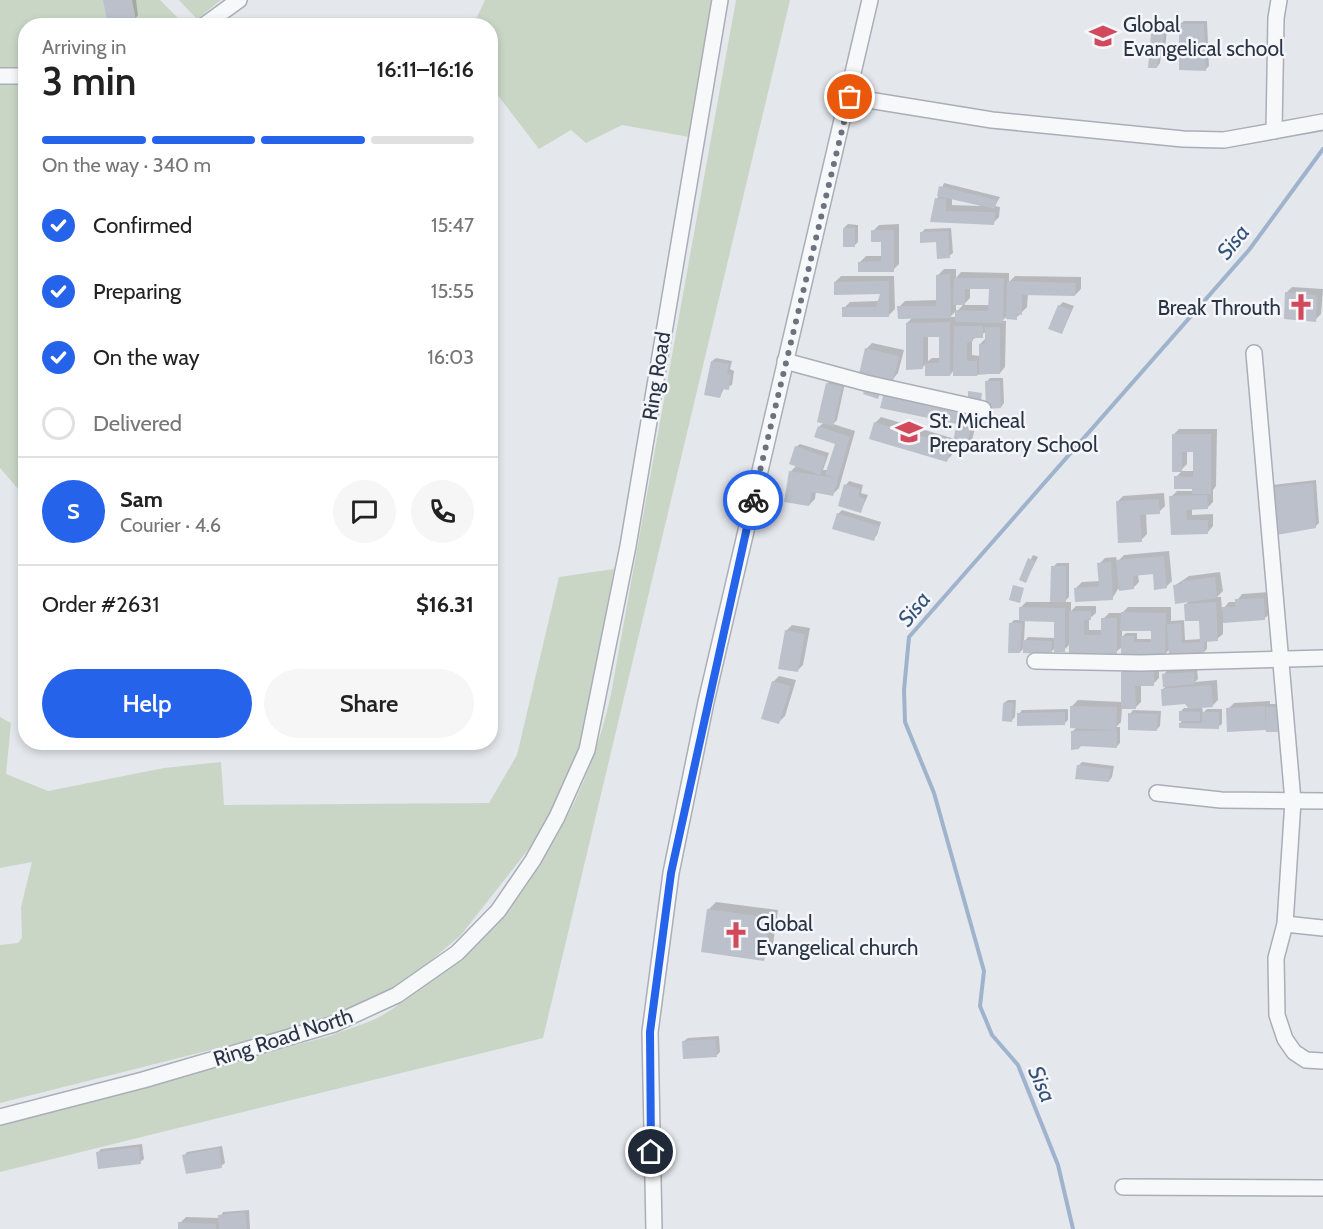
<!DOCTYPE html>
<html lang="en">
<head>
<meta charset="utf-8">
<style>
  :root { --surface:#fff; --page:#f6f6f6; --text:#222; --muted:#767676; --line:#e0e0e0; --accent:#2563eb }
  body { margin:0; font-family:Cabin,sans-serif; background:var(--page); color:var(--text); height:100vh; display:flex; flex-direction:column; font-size:22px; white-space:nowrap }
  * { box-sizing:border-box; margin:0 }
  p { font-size:20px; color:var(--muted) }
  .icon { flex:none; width:33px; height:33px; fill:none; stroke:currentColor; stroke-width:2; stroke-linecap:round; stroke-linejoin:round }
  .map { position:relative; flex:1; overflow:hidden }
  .sheet { position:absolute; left:18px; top:18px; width:480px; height:732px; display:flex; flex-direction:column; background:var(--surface); border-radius:24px; box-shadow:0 3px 9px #0003 }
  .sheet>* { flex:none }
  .pin { position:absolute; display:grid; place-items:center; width:51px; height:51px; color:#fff; margin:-26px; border:3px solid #fff; border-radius:50%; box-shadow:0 2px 6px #0007 }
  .courier { position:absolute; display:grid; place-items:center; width:60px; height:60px; margin:-30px; border:4px solid #2563eb; border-radius:50%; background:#fff; color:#222; box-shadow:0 2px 8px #0007 }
  .overview em { font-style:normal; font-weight:600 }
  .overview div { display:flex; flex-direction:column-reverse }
  .overview { display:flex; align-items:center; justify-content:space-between; height:102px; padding:0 24px }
  h1 { font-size:39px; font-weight:600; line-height:45px }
  .bar { display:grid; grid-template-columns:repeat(4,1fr); gap:9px 6px; align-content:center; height:72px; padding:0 24px }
  .bar i { height:8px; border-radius:4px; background:var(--line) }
  .bar .current { background:var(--accent) }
  .bar p { grid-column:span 4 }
  .line { display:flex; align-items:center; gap:15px; padding:0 24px; border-top:2px solid var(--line) }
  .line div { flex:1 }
  .round { display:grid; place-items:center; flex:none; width:63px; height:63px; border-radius:32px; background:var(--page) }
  ol { padding:0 24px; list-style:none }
  li { display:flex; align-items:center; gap:18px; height:66px }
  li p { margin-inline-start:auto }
  li .icon { padding:6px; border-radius:50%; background:var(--accent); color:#fff; stroke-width:4 }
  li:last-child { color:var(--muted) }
  li i { width:33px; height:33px; border:3px solid var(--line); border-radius:50% }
  .primary-button { display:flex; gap:12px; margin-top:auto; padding:12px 24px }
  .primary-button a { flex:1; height:69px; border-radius:36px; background:var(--accent); color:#fff; font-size:24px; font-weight:600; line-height:69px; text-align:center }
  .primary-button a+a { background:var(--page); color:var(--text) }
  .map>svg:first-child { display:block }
  .green { fill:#c9d6c5 }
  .shadow { fill:#0003; fill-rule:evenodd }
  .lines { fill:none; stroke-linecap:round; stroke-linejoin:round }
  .stream { stroke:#9fb4cc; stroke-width:4 }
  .building { fill:#bbc0ca }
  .minor-casing { stroke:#a9aeb7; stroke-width:18 }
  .minor { stroke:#f7f8fa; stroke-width:15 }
  .done { stroke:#6c737f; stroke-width:6; stroke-dasharray:0 10.8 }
  .route { stroke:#2563eb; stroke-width:8 }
  .labels { text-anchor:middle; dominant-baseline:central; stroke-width:5; stroke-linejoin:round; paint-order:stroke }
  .poi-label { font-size:21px; fill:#2b3445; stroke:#f4f6f9; text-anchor:start }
  .street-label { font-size:21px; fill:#2b3445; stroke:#f4f6f9 }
  .water-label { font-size:22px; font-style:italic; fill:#34527a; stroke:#f4f6f9 }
</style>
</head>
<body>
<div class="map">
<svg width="1323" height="1229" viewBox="0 0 1323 1229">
  <rect width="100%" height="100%" fill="#e4e7ec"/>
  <!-- green -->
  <g class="green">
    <polygon points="0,0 160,0 182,22 181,26 26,26 25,67 0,68"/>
    <polygon points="179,0 221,0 197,19"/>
    <polygon points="485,0 713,0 689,137 622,125 586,143 571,130 539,149 497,94 491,92 490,26 426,26 477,17"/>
    <path d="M736 0H790L543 1038 0 1172V1122L330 1036C344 1030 359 1026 373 1020 393 1011 412 994 430 981 524 910 586 808 611 694Z"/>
    <polygon points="0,83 25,83 25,497 0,468"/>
    <polygon points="614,569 586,732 569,780 546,827 461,935 414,975 369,1001 309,1025 0,1103 0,945 18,943 22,938 21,907 32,862 0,868 0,717 11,723 6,774 48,791 164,768 221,762 224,805 489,803 517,755 559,577"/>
  </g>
  <!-- shadow -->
  <g class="shadow">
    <polygon points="105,0 136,0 138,15 135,19"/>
    <polygon points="1157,20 1168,21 1165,49 1161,54 1160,63 1157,67 1153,24"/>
    <polygon points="1184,21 1207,21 1209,66 1205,70 1180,24"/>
    <path d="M944 183 1000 197 995 206 1000 207 999 217 993 223 932 221 937 199ZM952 198 980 204V206L952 205Z"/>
    <polygon points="848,224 858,225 858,242 854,246 844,228"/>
    <polygon points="899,224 899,264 893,270 860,262 866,256 882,256 882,241 873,231 879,225"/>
    <polygon points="951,228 953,253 949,256 938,241 921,233 925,229"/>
    <path d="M944 269H956V278L961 272 1009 273V282L1015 276 1081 277V289L1075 295 1028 294 1027 307 1016 318 1008 315 1002 321H1006L1005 367 1000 373 976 375 954 370 950 375 926 364 922 368 907 323 913 317 899 307 905 301 938 300V275ZM970 287 990 288V305H963L970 298ZM956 304H964L957 311V317H950L956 311ZM986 332V338L980 344V356L972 355V340ZM928 336H941V358H932L928 361Z"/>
    <polygon points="841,276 894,276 895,309 889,315 844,308 850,302 879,301 882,293 835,282"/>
    <polygon points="1292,287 1323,289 1321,314 1315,320 1287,292"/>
    <polygon points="1063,302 1074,306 1062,333 1059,306"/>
    <polygon points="872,343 904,350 898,373 893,379 866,349"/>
    <polygon points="716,358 732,361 730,369 734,371 732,385 724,388 720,397 712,361"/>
    <polygon points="990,378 1003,378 1004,403 1001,407 986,382"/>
    <polygon points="831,380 845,383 837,420 833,424 855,431 839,488 833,494 816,491 815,499 809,505 791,471 797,465 796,447 800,444 829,453 823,470 828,470 837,444 819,427 824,422 827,384"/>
    <polygon points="980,408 972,440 966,446 956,444 952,455 947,460 875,423 881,417 955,439"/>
    <polygon points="1179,429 1217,429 1216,486 1213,490 1213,502 1207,508 1192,508 1192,515 1213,514 1213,526 1208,532 1172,533 1171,497 1177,491 1194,491 1194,488 1176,477 1182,471 1195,471 1194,451 1187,451 1187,464 1181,470 1173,435"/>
    <polygon points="1316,480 1319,523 1315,527 1268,488 1272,485"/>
    <polygon points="849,481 863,485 861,493 868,495 861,511 846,485"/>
    <polygon points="1164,493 1165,506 1159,512 1146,513 1147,534 1141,540 1117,502 1123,496"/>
    <polygon points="842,510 881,522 877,535 873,539 838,514"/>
    <polygon points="1169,551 1172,581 1166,587 1154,572 1138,574 1139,582 1133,588 1118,589 1112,599 1076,588 1082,582 1100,581 1099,564 1105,558 1116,557 1117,562 1124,555"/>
    <polygon points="1033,555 1038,557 1026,581 1021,579"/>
    <path d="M1057 563H1069V597L1064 602H1071V611L1076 606H1096V613L1089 619V630H1103V619L1109 613H1122L1128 607H1171V621L1186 620V604L1189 601 1174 586 1189 576 1220 572 1223 591 1217 597H1221L1222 610 1229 602H1236L1242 594 1269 592 1270 613 1264 619 1223 622V634L1217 639 1207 640V649L1204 652 1170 649 1165 654 1123 646 1116 652 1070 644 1064 650 1055 648 1051 652 1025 647 1020 652 1010 624 1014 620H1020V608L1026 602H1052L1053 567ZM1200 619 1201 639 1185 640 1184 620ZM1025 620H1056L1055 638 1028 637 1024 642ZM1122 629 1152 630V639H1137V633H1126L1122 637Z"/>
    <polygon points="792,625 810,628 803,665 797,671 786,631"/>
    <polygon points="1128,666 1159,666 1159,678 1153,684 1141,684 1141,702 1135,708 1122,708 1121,722 1116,727 1120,727 1120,743 1117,746 1082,745 1079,748 1072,732 1077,727 1072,706 1078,700 1122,702 1122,672"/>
    <polygon points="1197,669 1198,679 1195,682 1217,680 1218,700 1212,706 1202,707 1203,713 1207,709 1222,709 1222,724 1218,727 1180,723 1184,719 1180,712 1184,708 1190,708 1186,702 1162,690 1167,685 1163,675 1167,671"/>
    <polygon points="779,676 796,680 785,716 779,722 773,682"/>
    <polygon points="1008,700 1016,700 1015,717 1012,720 1004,703"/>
    <polygon points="1270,701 1270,704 1286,704 1265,729 1228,709 1234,703"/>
    <polygon points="1068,709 1068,720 1064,724 1019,714 1022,710"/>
    <polygon points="1133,710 1161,711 1160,726 1157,729 1130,714"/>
    <polygon points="1082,762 1114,766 1112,777 1109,781 1078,766"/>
    <polygon points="716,902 778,910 772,951 763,960 708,910"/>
    <polygon points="719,1036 720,1052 717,1055 684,1041 688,1038"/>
    <polygon points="142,1144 144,1159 140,1162 97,1153 101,1149"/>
    <polygon points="222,1146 225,1163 221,1166 184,1156 187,1152"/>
    <polygon points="249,1210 250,1229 179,1229 180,1223 186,1217 220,1218 223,1212"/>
  </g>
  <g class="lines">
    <!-- stream -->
    <polyline class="stream" points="1073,1229 1058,1165 1018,1065 992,1035 980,1006 984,971 934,793 905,722 904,690 909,637 1249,250 1323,149"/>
  </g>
  <!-- building -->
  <g class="building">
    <polygon points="103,0 132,0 136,20 108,25"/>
    <polygon points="1152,23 1165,24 1162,54 1158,56 1157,68 1148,68"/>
    <polygon points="1179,24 1204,24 1206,71 1179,70"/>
    <polygon points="23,134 26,134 26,163 20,163 21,153 18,152"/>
    <polygon points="939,186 997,200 995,209 937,196"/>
    <polygon points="935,198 946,199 946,211 995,212 994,225 930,222"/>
    <rect x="843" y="228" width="12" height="19"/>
    <polygon points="871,230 894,230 894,272 858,272 858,262 881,261 881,242 871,242"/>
    <polygon points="948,231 950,258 937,259 936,242 920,243 920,232"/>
    <polygon points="950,274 951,318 898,319 897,306 936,306 936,275"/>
    <polygon points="954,278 1004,278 1003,323 955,322 955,310 988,311 989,289 965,289 965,305 953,305"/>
    <polygon points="889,281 889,317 842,317 842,307 876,307 880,294 834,295 834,282"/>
    <polygon points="1007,281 1076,283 1075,296 1022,295 1022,315 1017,314 1017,320 1006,319"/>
    <polygon points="1285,292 1317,295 1316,322 1284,319"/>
    <polygon points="1058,305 1071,310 1062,334 1048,329"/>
    <polygon points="950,322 950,376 925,376 925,363 939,363 939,337 923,337 923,369 906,370 906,323"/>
    <polygon points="954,326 983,326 983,338 973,338 973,341 967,343 967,361 977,361 977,376 953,376"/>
    <polygon points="985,327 1000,327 1000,374 979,374 979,344 985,344"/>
    <polygon points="865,348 899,356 893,381 859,374"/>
    <polygon points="711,361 729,364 727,372 731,375 729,390 722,389 720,398 704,395"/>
    <polygon points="985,381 1000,381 1001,408 986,409"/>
    <polygon points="826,383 842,387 833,426 817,422"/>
    <polygon points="865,388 880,393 878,399 863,394"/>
    <polygon points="968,391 982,393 981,401 968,400"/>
    <polygon points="884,392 975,414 966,448 952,445 957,424 880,408"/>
    <polygon points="874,422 952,445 947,462 869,439"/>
    <polygon points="818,426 850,437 833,496 812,492 809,506 784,502 789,471 836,478 825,475 835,444 814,437"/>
    <polygon points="1172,434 1211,434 1211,494 1192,494 1192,489 1174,489 1174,476 1193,477 1193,452 1182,452 1182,472 1172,472"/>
    <polygon points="795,446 826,457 820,475 789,464"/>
    <polygon points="1313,483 1316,528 1271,536 1266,488"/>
    <polygon points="844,484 860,489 858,496 865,499 861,513 838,506"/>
    <polygon points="1207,495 1208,509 1186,510 1187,520 1208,520 1208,534 1171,535 1169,496"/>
    <polygon points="1159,499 1160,514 1140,515 1142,542 1118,543 1116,501"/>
    <polygon points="837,513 879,526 874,541 832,529"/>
    <polygon points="1164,556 1167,588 1154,590 1153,574 1133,576 1134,589 1119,591 1116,560"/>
    <polygon points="1028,558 1035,561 1026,583 1019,580"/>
    <polygon points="1111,562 1113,600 1075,602 1074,588 1099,586 1097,563"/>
    <polygon points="1051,566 1066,566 1066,602 1050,602"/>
    <polygon points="1215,577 1217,598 1175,604 1173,585 1182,584 1182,581"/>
    <polygon points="1013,585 1024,588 1020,603 1009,600"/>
    <polygon points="1264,598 1265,620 1223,623 1222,607 1235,607 1235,599"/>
    <polygon points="1216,602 1218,641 1204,642 1204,654 1169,656 1167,624 1181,623 1182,643 1200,642 1199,621 1185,621 1184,604"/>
    <polygon points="1019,607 1065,608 1065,652 1054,652 1054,622 1019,621"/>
    <polygon points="1069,611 1091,611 1091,620 1084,620 1084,635 1101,635 1101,618 1117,618 1117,654 1069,654"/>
    <polygon points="1121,612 1166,613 1165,656 1121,656 1121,636 1134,636 1134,642 1151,642 1151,631 1120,631"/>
    <polygon points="1009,623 1022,623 1020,653 1008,653"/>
    <polygon points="785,630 805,634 798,672 778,669"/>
    <polygon points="1023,640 1052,641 1051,654 1023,653"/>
    <polygon points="1154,671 1154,686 1135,686 1136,709 1121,709 1121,672"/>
    <polygon points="1194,672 1195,684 1163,687 1162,674"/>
    <polygon points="772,681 791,686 779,724 761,719"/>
    <polygon points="1211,685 1213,707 1189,709 1185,704 1162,706 1161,689"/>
    <polygon points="1003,703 1013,703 1012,722 1002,721"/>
    <polygon points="1070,706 1117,707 1116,730 1070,728"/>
    <polygon points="1265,706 1266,730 1227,732 1226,708"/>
    <rect x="1266" y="707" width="17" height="25"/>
    <polygon points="1179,711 1200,712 1200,721 1179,721"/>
    <polygon points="1065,712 1065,725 1017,726 1017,713"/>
    <polygon points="1202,712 1219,712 1219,729 1179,728 1179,723 1202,723"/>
    <polygon points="1128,713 1158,714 1157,731 1128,730"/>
    <polygon points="1117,730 1117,748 1079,746 1079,749 1071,750 1071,731"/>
    <polygon points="1077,765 1111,769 1109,782 1075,779"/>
    <polygon points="707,909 771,918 764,961 701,952"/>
    <polygon points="716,1039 717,1057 683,1059 682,1041"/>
    <polygon points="139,1147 141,1164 98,1169 96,1152"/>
    <polygon points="219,1148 222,1168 186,1174 182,1155"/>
    <polygon points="245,1212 247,1229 219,1229 218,1215"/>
    <polygon points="178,1222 216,1224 216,1229 178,1229"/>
  </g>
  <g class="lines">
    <defs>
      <g id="minor">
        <polyline points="203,26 239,0"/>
        <polyline points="0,76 26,76"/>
        <polyline points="850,97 992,120 1183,139 1224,140 1323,122"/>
        <polyline points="1274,131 1276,18 1279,0"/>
        <polyline points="1254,353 1293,801 1285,924 1276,958 1277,1015 1285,1039 1294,1052 1306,1060 1323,1061"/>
        <polyline points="785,361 866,383 983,409"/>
        <polyline points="1035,661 1141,663 1323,658"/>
        <polyline points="1157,793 1221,800 1323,801"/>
        <polyline points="1285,924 1323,928"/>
        <polyline points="0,1117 143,1080 334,1024 397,995 457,953 498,911 533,860 557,817 587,750 628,546 720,0"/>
        <polyline points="1123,1187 1323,1188"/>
        <polyline points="654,1229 650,1032 671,873 706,702 870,0"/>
      </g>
    </defs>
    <!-- minor casing -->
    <use href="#minor" class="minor-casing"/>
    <!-- minor -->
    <use href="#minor" class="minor"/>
  </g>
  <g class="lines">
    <!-- done -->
    <polyline class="done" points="753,500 850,97"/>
    <!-- route -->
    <polyline class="route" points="651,1152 650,1032 671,873 753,500"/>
  </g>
  <!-- icons -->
  <defs>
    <symbol id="school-bare" viewBox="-9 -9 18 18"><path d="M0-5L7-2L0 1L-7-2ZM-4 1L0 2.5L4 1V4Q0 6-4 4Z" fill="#d1495b" stroke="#f4f6f9" stroke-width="2.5" paint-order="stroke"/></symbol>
    <symbol id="church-bare" viewBox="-9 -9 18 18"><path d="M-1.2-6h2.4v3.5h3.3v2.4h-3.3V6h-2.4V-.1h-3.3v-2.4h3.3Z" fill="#d1495b" stroke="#f4f6f9" stroke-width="2.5" paint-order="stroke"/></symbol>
  </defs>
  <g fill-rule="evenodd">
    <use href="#school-bare" x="1084" y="17" width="38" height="38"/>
    <use href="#church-bare" x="1282" y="288" width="38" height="38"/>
    <use href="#school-bare" x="890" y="413" width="38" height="38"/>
    <use href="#church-bare" x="717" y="916" width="38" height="38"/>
  </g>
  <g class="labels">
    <!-- poi labels -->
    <g class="poi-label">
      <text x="1123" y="24">Global<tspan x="1123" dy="24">Evangelical school</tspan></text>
      <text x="1281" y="307" text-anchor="end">Break Throuth</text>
      <text x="929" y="420">St. Micheal<tspan x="929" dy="24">Preparatory School</tspan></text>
      <text x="756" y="923">Global<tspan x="756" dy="24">Evangelical church</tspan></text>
    </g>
    <!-- street labels -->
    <g class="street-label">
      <text transform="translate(656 376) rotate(-81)">Ring Road</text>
      <text transform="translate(283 1037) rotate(-18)">Ring Road North</text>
    </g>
    <!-- water labels -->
    <g class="water-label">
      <text transform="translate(1233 242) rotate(-51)">Sisa</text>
      <text transform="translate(914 609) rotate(-51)">Sisa</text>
      <text transform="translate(1042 1084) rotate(67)">Sisa</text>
    </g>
  </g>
</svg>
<div class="pin" style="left:850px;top:97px;background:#ea580c"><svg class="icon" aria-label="bag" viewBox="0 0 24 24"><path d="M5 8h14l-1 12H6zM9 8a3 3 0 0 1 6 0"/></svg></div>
<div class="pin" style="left:651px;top:1152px;background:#1f2937"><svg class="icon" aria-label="home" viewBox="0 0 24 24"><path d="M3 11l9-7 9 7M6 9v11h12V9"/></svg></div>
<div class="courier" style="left:753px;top:500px"><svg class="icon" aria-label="bike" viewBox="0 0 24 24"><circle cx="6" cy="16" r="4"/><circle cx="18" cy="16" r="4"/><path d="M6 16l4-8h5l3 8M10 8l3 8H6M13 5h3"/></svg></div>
<section class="sheet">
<div class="overview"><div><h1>3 min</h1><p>Arriving in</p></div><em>16:11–16:16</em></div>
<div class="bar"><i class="current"></i><i class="current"></i><i class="current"></i><i></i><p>On the way · 340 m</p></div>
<ol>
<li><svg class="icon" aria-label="check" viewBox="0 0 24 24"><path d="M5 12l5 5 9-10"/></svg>Confirmed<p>15:47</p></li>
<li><svg class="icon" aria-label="check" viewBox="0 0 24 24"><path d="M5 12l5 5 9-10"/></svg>Preparing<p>15:55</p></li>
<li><svg class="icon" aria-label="check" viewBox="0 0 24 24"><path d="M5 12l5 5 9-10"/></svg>On the way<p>16:03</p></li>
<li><i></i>Delivered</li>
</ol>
<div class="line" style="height:108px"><b class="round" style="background:var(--accent);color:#fff">S</b><div><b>Sam</b><p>Courier · 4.6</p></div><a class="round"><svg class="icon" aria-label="chat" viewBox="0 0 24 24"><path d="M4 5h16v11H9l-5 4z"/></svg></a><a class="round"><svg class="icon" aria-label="phone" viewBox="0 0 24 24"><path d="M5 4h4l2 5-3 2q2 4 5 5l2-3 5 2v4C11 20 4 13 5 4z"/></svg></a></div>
<div class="line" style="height:78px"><div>Order #2631</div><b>$16.31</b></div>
<div class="primary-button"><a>Help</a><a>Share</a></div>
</section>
</div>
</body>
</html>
